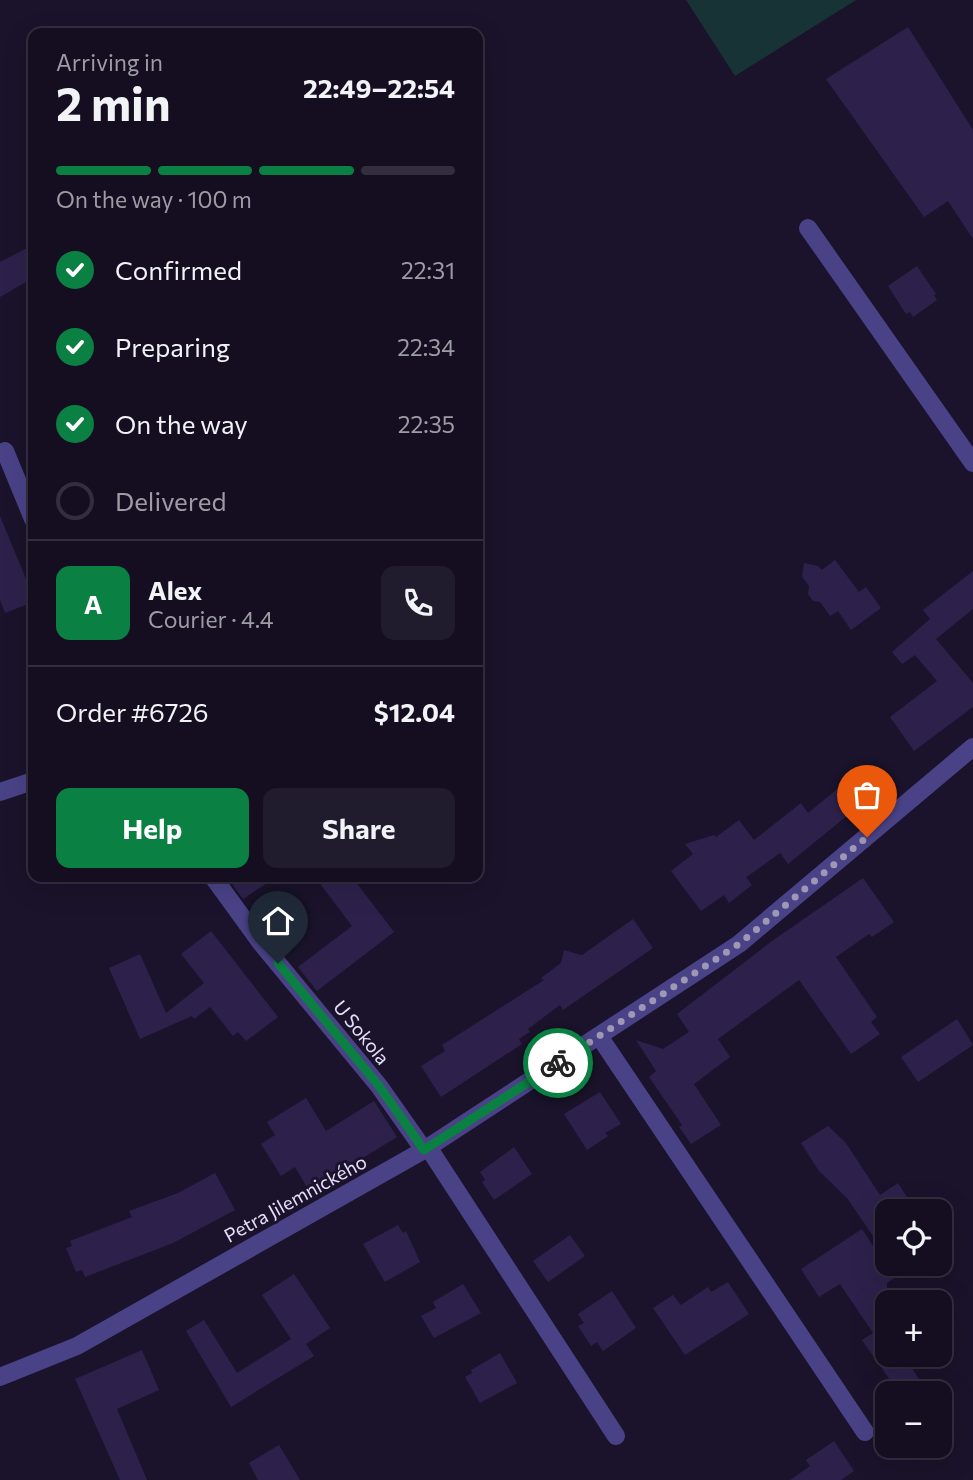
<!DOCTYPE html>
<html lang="en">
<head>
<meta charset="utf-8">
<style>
  :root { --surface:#140e20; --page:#211c2d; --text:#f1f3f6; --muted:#9d9ca5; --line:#332e3e; --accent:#0b8043 }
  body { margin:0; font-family:Commissioner,sans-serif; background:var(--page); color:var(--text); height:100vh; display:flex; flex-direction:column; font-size:26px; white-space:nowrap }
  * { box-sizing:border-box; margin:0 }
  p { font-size:23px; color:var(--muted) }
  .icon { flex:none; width:38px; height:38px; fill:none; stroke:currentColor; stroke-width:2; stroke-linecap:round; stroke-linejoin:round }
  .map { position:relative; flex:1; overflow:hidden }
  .panel { position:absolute; left:28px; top:28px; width:455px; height:854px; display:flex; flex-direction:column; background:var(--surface); border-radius:14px; box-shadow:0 7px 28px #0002,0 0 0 2px var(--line) }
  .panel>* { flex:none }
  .buttons { position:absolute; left:875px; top:1199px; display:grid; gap:14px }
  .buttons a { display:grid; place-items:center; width:77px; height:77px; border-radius:14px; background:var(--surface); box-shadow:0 7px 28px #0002,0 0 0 2px var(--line); font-size:35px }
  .pin { position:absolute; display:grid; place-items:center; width:60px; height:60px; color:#fff; margin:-72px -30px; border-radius:50% 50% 50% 0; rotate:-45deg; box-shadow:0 0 7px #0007 }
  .pin .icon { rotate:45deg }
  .courier { position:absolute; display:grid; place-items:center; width:70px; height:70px; margin:-35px; border:5px solid #0b8043; border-radius:50%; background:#fff; color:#222; box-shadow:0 2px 9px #0007 }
  .summary em { font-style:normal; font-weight:700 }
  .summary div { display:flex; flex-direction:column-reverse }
  .summary { display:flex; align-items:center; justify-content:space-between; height:119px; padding:0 28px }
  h1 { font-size:46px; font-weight:700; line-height:52px }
  .bar { display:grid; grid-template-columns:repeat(4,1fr); gap:10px 7px; align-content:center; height:84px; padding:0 28px }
  .bar i { height:9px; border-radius:5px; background:var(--line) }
  .bar .current { background:var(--accent) }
  .bar p { grid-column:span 4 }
  .line { display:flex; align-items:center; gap:18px; padding:0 28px; border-top:2px solid var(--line) }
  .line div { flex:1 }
  .round { display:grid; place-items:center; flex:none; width:74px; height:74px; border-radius:14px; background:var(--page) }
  ol { padding:0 28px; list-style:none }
  li { display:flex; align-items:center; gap:21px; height:77px }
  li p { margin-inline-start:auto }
  li .icon { padding:7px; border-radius:50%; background:var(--accent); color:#fff; stroke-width:4 }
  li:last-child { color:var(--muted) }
  li i { width:38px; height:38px; border:4px solid var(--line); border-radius:50% }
  .cta { display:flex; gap:14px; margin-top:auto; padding:14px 28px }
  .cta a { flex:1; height:80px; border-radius:14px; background:var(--accent); color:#fff; font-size:28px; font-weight:700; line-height:80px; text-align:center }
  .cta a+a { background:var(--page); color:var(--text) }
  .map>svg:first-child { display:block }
  .green { fill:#173335 }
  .building { fill:#2d214b }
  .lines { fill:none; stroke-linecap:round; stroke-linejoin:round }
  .minor { stroke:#4a4287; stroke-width:18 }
  .tertiary { stroke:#4a4287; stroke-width:18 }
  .done { stroke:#9f98b4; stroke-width:7; stroke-dasharray:0 12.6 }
  .route { stroke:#0b8043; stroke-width:9 }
  .labels { text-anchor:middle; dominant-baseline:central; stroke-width:6; stroke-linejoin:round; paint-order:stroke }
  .street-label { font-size:19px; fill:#e6e0fd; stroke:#1a132b }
</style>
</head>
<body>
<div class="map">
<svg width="973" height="1480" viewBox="0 0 973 1480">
  <rect width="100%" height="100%" fill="#1a132b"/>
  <!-- green -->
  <polygon class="green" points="686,0 856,0 735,76"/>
  <!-- building -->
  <g class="building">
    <polygon points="908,27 973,130 973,239 948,201 924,217 826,79"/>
    <polygon points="27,248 33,261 33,278 0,297 0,262"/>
    <polygon points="917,266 936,294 934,295 937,300 913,317 910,312 906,314 888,286"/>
    <polygon points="0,516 33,596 33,602 5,613 0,600"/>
    <polygon points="835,560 859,592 866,587 881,608 851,630 838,611 830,616 820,602 813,601 808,594 809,586 802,577 804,563 818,566 822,570"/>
    <polygon points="973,571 973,609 936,639 973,683 973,707 914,751 890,717 937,681 915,655 902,664 892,652 930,619 923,610"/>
    <polygon points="842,785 859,806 788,864 780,853 748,876 746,877 752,885 729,903 724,895 701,911 671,871 693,854 685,844 714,835 716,837 739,820 754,840 801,803 808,813"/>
    <polygon points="227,877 276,877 243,899"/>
    <polygon points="315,877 352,877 394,932 317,991 298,967 352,926"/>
    <polygon points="863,878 894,922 872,937 869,934 836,957 877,1017 871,1022 880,1034 851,1054 799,980 718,1039 730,1057 694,1084 721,1125 691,1144 679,1127 682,1125 649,1077 656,1071 636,1040 663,1049 689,1032 677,1014 772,941"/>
    <polygon points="633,919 653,948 563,1010 560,1005 528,1029 530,1032 519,1039 522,1044 441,1097 421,1066 445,1051 442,1045 544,980 541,978 561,963 564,950 582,955"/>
    <polygon points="211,931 278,1017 246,1041 238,1032 233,1036 210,1007 194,1019 192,1016 140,1039 109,968 140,954 166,1013 204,983 181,954"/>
    <polygon points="957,1019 973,1045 918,1082 901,1057"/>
    <polygon points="600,1092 621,1124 605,1133 608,1136 587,1150 564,1114"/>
    <polygon points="306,1098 326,1131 374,1101 397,1137 309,1191 295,1167 281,1176 261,1144 275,1135 267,1122"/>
    <polygon points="828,1126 846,1143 880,1195 898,1183 916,1211 887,1211 887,1226 873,1236 847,1198 819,1171 801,1143"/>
    <polygon points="514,1147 532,1174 494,1200 482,1182 485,1180 480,1172"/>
    <polygon points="215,1173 235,1210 173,1243 85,1277 82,1270 76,1272 66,1248 72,1246 70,1241 132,1217 129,1211 178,1193"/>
    <polygon points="398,1225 403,1233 406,1231 420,1262 385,1282 363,1244"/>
    <polygon points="862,1229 894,1278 887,1283 887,1354 903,1354 922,1384 908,1393 899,1393 862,1340 873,1333 840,1284 819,1297 801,1269"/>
    <polygon points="570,1235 585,1256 548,1282 533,1261"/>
    <polygon points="294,1274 330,1328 306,1344 314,1356 231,1407 186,1331 204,1320 237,1373 291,1339 262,1295"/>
    <polygon points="728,1282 749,1314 685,1355 653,1308 673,1295 681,1305 708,1287 711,1292"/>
    <polygon points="463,1284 481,1313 434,1338 421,1316 436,1308 433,1302"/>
    <polygon points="612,1291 636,1328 603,1351 597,1342 591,1346 578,1326 584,1323 578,1314"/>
    <polygon points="142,1350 159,1390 117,1409 147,1480 120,1480 75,1379"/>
    <polygon points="500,1353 517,1383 480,1403 465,1377 472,1373 471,1370"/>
    <polygon points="834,1441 854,1471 841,1480 790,1480 810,1466 806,1460"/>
    <polygon points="279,1445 300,1480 258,1480 249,1463"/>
  </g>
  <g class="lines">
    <!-- minor -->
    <g class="minor">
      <polyline points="808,228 973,463"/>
      <polyline points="5,451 33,519"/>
      <polyline points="0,792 33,781"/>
      <polyline points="213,877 261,943 379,1086 424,1150"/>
      <polyline points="599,1036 865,1432"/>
      <polyline points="428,1147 616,1436"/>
    </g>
    <!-- tertiary -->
    <polyline class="tertiary" points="0,1377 77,1346 424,1150 739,944 973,747"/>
  </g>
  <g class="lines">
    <!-- done -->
    <polyline class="done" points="558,1063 739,944 867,837"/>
    <!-- route -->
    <polyline class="route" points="278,963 379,1086 424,1150 558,1063"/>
  </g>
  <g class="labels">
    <!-- street labels -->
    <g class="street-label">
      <text transform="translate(362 1032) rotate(51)">U Sokola</text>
      <text transform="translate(295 1198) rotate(-29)">Petra Jilemnického</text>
    </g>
  </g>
</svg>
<div class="buttons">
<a><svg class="icon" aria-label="locate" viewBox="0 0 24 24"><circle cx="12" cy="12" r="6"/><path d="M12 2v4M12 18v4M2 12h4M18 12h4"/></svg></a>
<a>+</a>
<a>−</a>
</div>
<div class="pin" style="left:867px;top:837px;background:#ea580c"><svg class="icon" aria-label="bag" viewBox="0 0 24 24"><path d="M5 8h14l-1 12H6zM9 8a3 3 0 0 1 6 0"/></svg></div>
<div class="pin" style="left:278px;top:963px;background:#1f2937"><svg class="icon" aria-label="home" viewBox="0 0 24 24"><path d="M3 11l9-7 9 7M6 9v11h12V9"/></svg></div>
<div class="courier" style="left:558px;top:1063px"><svg class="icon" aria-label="bike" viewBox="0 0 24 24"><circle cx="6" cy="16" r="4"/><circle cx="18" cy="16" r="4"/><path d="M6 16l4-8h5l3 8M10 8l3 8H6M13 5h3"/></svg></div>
<section class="panel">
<div class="summary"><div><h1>2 min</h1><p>Arriving in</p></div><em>22:49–22:54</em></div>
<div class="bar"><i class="current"></i><i class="current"></i><i class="current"></i><i></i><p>On the way · 100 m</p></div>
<ol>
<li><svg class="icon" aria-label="check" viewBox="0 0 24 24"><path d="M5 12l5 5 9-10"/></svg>Confirmed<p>22:31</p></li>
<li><svg class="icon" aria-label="check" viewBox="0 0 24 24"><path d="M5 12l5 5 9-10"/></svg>Preparing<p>22:34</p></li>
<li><svg class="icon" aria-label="check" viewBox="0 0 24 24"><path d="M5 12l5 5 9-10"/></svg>On the way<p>22:35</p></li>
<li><i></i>Delivered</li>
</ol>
<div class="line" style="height:126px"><b class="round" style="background:var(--accent);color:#fff">A</b><div><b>Alex</b><p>Courier · 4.4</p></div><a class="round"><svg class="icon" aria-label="phone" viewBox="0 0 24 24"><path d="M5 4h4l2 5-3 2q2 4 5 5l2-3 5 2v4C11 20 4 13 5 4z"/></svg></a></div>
<div class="line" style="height:91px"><div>Order #6726</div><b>$12.04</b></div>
<div class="cta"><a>Help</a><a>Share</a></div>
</section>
</div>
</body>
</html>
